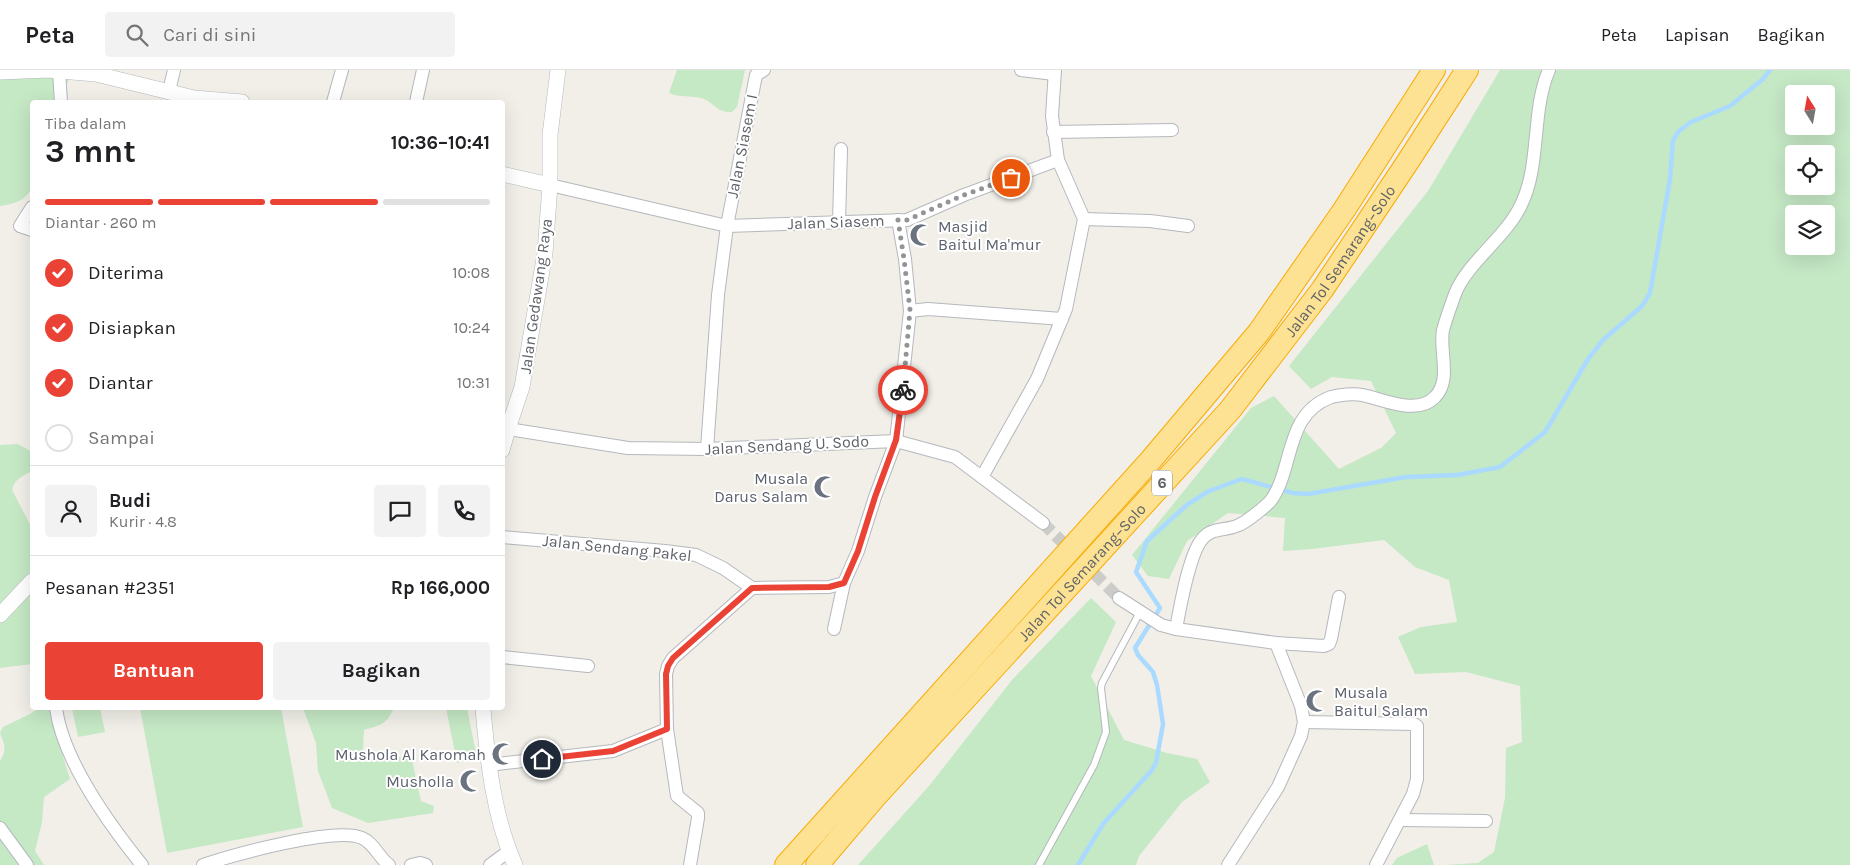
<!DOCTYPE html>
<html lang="id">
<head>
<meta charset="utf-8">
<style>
  :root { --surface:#fff; --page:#f2f2f2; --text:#202124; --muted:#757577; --line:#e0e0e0; --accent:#ea4335 }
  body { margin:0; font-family:Karla,sans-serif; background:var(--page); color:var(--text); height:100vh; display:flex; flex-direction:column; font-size:19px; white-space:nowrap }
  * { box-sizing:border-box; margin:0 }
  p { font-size:16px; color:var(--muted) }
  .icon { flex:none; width:28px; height:28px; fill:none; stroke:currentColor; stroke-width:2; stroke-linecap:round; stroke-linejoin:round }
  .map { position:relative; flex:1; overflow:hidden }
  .panel { position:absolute; left:30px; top:30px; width:475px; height:610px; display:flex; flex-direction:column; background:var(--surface); border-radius:5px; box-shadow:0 5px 20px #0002 }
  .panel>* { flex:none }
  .needle { width:32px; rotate:349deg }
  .tools { position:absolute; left:1785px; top:15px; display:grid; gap:10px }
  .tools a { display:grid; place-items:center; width:50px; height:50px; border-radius:5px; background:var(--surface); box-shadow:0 5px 20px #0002; font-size:25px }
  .pin { position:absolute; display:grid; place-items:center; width:42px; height:42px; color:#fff; margin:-21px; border:2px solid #fff; border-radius:50%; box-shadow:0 1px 5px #0007 }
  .courier { position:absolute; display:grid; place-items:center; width:50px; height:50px; margin:-25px; border:4px solid #ea4335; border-radius:50%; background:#fff; color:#222; box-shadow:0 1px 6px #0007 }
  .head em { font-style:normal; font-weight:700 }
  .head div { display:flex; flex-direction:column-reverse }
  .head { display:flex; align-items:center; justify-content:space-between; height:85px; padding:0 15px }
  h1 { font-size:32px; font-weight:700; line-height:38px }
  .bar { display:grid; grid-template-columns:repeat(4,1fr); gap:8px 5px; align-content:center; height:60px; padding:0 15px }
  .bar i { height:6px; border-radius:4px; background:var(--line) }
  .bar .selected { background:var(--accent) }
  .bar p { grid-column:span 4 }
  .line { display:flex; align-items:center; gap:12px; padding:0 15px; border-top:1px solid var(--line) }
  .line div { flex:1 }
  .round { display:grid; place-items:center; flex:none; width:52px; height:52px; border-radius:5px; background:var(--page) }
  ol { padding:0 15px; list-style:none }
  li { display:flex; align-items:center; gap:15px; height:55px }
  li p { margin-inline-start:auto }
  li .icon { padding:5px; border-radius:50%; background:var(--accent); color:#fff; stroke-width:4 }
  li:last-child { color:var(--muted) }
  li i { width:28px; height:28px; border:2px solid var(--line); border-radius:50% }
  .action { display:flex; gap:10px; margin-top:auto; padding:10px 15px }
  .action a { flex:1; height:58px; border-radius:5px; background:var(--accent); color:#fff; font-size:20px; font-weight:700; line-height:58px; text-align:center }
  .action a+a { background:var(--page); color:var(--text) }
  header { display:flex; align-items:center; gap:30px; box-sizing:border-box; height:70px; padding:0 25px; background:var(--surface); border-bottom:1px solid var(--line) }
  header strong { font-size:24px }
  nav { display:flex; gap:28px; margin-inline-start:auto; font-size:18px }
  .search { width:350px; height:45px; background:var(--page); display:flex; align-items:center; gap:12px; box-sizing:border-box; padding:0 18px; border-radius:5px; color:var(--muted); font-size:19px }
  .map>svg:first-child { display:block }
  .green { fill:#c5e8c5; fill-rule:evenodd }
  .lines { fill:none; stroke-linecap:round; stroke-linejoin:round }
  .stream { stroke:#aadaff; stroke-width:4.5 }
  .minor-tunnel { stroke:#ccccc8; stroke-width:12; stroke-dasharray:12 6; stroke-linecap:butt }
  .service-casing { stroke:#b5b8bc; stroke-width:8 }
  .minor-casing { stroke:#b5b8bc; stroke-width:14 }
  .tertiary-casing { stroke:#b5b8bc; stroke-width:16 }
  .motorway-casing { stroke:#f9ab00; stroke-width:24 }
  .service { stroke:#fff; stroke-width:6 }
  .minor { stroke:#fff; stroke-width:12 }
  .tertiary { stroke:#fff; stroke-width:15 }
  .motorway { stroke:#fde293; stroke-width:22 }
  .done { stroke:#929495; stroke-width:5; stroke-dasharray:0 9 }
  .route { stroke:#ea4335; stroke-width:6 }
  .labels { text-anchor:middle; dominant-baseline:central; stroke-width:4; stroke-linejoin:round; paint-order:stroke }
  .shield { fill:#fff; stroke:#8f9295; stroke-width:1 }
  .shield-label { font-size:15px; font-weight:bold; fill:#5f6368 }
  .street-label { font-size:16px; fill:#5f6368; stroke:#fff }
  .worship-label { font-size:16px; fill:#5b616d; stroke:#fff; text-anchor:end }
</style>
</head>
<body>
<header>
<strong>Peta</strong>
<div class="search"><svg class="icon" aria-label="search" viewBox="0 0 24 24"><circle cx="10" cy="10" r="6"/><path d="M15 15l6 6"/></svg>Cari di sini</div>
<nav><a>Peta</a><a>Lapisan</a><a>Bagikan</a></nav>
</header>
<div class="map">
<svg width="1850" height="795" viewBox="0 0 1850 795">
  <rect width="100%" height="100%" fill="#f1efe8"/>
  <!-- green -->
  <g class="green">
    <path d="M0 0H80L68 11 60 32H32V118C25 131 14 134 0 136Z"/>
    <path d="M677 0H745L737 37 732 42C715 43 714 31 701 28 690 25 680 28 669 23Z"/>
    <path d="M1500 0H1850V795H1444L1478 793 1494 782 1505 728 1506 678 1522 672 1520 616 1466 602 1415 604 1398 567 1421 557 1457 552 1449 510 1415 497 1384 470 1312 479 1283 481 1285 448 1228 443 1187 471 1169 509 1148 506 1132 485 1251 338 1274 326 1339 399 1381 378 1396 363 1371 311 1332 307 1311 319 1289 296 1428 121ZM1794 24H1826V56H1794ZM1794 84H1826V116H1794ZM1794 144H1826V176H1794Z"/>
    <path d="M18 374 32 382V401C23 406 14 409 12 420L32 458V594L0 598V375Z"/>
    <polygon points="1091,528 1116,552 1091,606 1124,670 1167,683 1197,689 1210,712 1182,732 1139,786 1136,795 858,795 929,716 1012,610"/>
    <path d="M39 638H54L61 680 70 709 44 727 42 752 35 781 44 795H0V691C7 680 5 675 0 663L3 657 30 644Z"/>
    <polygon points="72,638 100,638 105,662 78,667"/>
    <polygon points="140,638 281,638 303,757 167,783"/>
    <path d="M303 638H394C386 655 381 655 364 660L363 680C377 691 397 683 412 690L421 731 434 736 433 743 368 753 332 738 318 701 316 673Z"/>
    <polygon points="446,638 467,638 477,688 457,693"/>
    <polygon points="1427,774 1434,795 1392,795 1397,788"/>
  </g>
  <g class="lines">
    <!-- stream -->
    <polyline class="stream" points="1078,795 1103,754 1152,700 1156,693 1163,654 1157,615 1153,602 1138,585 1135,578 1160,538 1136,502 1147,471 1188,434 1209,421 1242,409 1293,423 1308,424 1406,407 1457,405 1500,397 1545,362 1588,289 1603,270 1642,236 1650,223 1670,109 1673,70 1679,61 1691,52 1730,36 1763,9 1770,0"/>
    <!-- minor-tunnel -->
    <polyline class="minor-tunnel" points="1043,453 1119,528"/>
    <defs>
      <polyline id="service" points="1039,795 1094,695 1106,662 1101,618 1102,613 1140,542"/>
      <g id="minor">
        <polyline points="1021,0 1054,4"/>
        <polyline points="59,1 61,32"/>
        <polyline points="169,21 174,0"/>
        <polyline points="333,32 342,0"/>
        <polyline points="416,32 423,0"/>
        <polyline points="1053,62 1172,60"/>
        <polyline points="550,115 727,156 907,150 964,125 1058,90 1052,46 1055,0"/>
        <polyline points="32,137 20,156 32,160"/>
        <polyline points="1084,149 1150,151 1188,156"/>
        <polyline points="839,152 841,79"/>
        <polyline points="910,241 928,239 1062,249"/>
        <polyline points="508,359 628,378 707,379 896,371 955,387 1043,453"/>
        <polyline points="707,379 718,225 727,156 756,5 764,0"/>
        <polyline points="982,407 1037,309 1066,239 1084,149 1058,90"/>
        <polyline points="502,467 665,481 696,485 723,498 752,518 829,517 844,513 858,481 875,427 896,371 910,241 905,189 898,150"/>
        <polyline points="1119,528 1161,555 1176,559 1276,573 1324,576 1329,574 1331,569 1339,527"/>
        <polyline points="834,559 844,513"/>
        <path d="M1176 559C1180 538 1189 483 1203 468 1213 457 1227 461 1239 455 1246 452 1267 436 1272 429 1294 396 1285 344 1331 327 1339 325 1354 323 1362 325 1383 329 1417 346 1435 327 1452 310 1439 281 1443 260 1446 249 1451 235 1455 224 1466 194 1507 166 1521 135 1541 95 1531 41 1549 0"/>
        <polyline points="502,587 588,596"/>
        <path d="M56 638C63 691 109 754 142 795"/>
        <polyline points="1304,652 1414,654 1417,656 1417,709 1413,724 1376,795"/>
        <polyline points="667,659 677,726 698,743 698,748 690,795"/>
        <polyline points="488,695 613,681 667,659 666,604 668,596 673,588 752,518"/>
        <polyline points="1400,750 1486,751"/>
        <polyline points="0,758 27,795"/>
        <path d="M203 795C233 785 336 756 362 768 374 773 379 788 389 795"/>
        <polyline points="411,795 420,793 426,795"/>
        <polyline points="490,795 509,781"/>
        <polyline points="1228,795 1278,717 1301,666 1304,652 1301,636 1276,573"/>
      </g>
      <g id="tertiary">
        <polyline points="0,2 48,0 96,4 194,28 242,32"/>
        <polyline points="502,104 550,115"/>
        <polyline points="502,380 508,359 522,317 545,183 550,115 550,65 558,0"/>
        <polyline points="0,545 32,511"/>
        <path d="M483 638C487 688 494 748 515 795"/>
      </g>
      <g id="motorway">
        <polyline points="786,795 1150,391 1259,262 1344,140 1434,0"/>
        <path id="s1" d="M817 795 875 727 1230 340 1322 220 1407 93 1467 0"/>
      </g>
    </defs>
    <!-- service casing -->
    <use href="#service" class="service-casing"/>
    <!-- minor casing -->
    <use href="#minor" class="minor-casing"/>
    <!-- tertiary casing -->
    <use href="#tertiary" class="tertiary-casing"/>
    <!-- motorway casing -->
    <use href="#motorway" class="motorway-casing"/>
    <!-- service -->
    <use href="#service" class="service"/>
    <!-- minor -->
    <use href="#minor" class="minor"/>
    <!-- tertiary -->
    <use href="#tertiary" class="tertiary"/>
    <!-- motorway -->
    <use href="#motorway" class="motorway"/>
  </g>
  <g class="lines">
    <!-- done -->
    <polyline class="done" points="903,320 910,240 904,189 898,150 907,150 964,125 1011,108"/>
    <!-- route -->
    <polyline class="route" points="542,689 613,681 667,659 666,604 668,596 673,588 752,518 829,517 844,513 858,481 875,427 896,370 903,320"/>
  </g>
  <!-- icons -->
  <defs>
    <symbol id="mosque-bare" viewBox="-9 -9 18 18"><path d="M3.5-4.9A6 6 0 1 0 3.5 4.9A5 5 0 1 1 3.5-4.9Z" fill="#6b7280" stroke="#fff" stroke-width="2.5" paint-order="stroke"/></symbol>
  </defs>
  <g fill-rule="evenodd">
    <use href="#mosque-bare" x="905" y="149" width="32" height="32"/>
    <use href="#mosque-bare" x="809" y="401" width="32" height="32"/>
    <use href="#mosque-bare" x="1301" y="615" width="32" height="32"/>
    <use href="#mosque-bare" x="487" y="668" width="32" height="32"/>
    <use href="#mosque-bare" x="455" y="695" width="32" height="32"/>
  </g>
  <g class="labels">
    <!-- shield labels -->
    <rect class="shield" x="1152" y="400.5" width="20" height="25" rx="4"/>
    <g class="shield-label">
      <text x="1162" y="413">6</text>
    </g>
    <!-- street labels -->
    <g class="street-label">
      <text transform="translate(742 76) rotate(-79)">Jalan Siasem I</text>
      <text transform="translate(836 152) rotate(-2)">Jalan Siasem</text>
      <text stroke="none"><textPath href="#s1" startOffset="800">Jalan Tol Semarang–Solo</textPath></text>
      <text transform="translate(536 226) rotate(-82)">Jalan Gedawang Raya</text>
      <text transform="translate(787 375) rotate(-3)">Jalan Sendang U. Sodo</text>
      <text transform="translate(617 478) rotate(6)">Jalan Sendang Pakel</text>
      <text stroke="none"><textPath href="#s1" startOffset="395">Jalan Tol Semarang–Solo</textPath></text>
    </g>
    <!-- worship labels -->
    <g class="worship-label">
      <text x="938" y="156" text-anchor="start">Masjid<tspan x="938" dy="18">Baitul Ma'mur</tspan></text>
      <text x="808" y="408">Musala<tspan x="808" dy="18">Darus Salam</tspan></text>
      <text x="1334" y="622" text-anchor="start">Musala<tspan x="1334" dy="18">Baitul Salam</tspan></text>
      <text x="486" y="684">Mushola Al Karomah</text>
      <text x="454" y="711">Musholla</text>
    </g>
  </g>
</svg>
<div class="tools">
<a><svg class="needle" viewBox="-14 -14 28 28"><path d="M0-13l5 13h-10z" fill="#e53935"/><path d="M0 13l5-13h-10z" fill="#757577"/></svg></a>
<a><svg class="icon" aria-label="locate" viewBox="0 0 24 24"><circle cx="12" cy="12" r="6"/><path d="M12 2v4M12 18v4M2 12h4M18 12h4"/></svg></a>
<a><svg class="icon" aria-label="layers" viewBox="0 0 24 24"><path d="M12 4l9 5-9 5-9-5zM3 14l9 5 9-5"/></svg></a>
</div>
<div class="pin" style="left:1011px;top:108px;background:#ea580c"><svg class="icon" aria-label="bag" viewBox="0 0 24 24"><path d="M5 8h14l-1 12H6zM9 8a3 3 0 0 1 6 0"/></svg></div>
<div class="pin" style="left:542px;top:689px;background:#1f2937"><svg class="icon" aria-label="home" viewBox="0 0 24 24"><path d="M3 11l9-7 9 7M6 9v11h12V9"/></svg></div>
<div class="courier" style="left:903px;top:320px"><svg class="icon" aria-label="bike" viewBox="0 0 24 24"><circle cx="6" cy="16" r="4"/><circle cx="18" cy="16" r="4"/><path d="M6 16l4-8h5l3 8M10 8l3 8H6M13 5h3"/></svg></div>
<section class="panel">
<div class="head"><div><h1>3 mnt</h1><p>Tiba dalam</p></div><em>10:36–10:41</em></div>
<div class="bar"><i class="selected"></i><i class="selected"></i><i class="selected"></i><i></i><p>Diantar · 260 m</p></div>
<ol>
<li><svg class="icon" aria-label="check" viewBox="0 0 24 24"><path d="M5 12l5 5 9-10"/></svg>Diterima<p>10:08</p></li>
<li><svg class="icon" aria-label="check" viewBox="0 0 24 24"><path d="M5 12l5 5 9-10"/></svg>Disiapkan<p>10:24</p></li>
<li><svg class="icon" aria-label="check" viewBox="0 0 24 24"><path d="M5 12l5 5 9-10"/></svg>Diantar<p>10:31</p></li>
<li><i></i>Sampai</li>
</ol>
<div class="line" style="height:90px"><a class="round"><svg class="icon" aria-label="person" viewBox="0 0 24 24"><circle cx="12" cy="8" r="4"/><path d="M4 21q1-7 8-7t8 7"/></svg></a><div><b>Budi</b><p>Kurir · 4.8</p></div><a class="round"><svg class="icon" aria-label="chat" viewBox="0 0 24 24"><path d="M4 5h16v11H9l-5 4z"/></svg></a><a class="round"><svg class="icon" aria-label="phone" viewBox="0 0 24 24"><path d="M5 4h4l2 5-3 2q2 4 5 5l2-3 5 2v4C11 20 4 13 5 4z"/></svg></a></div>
<div class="line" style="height:65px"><div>Pesanan #2351</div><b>Rp 166,000</b></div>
<div class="action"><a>Bantuan</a><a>Bagikan</a></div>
</section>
</div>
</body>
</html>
